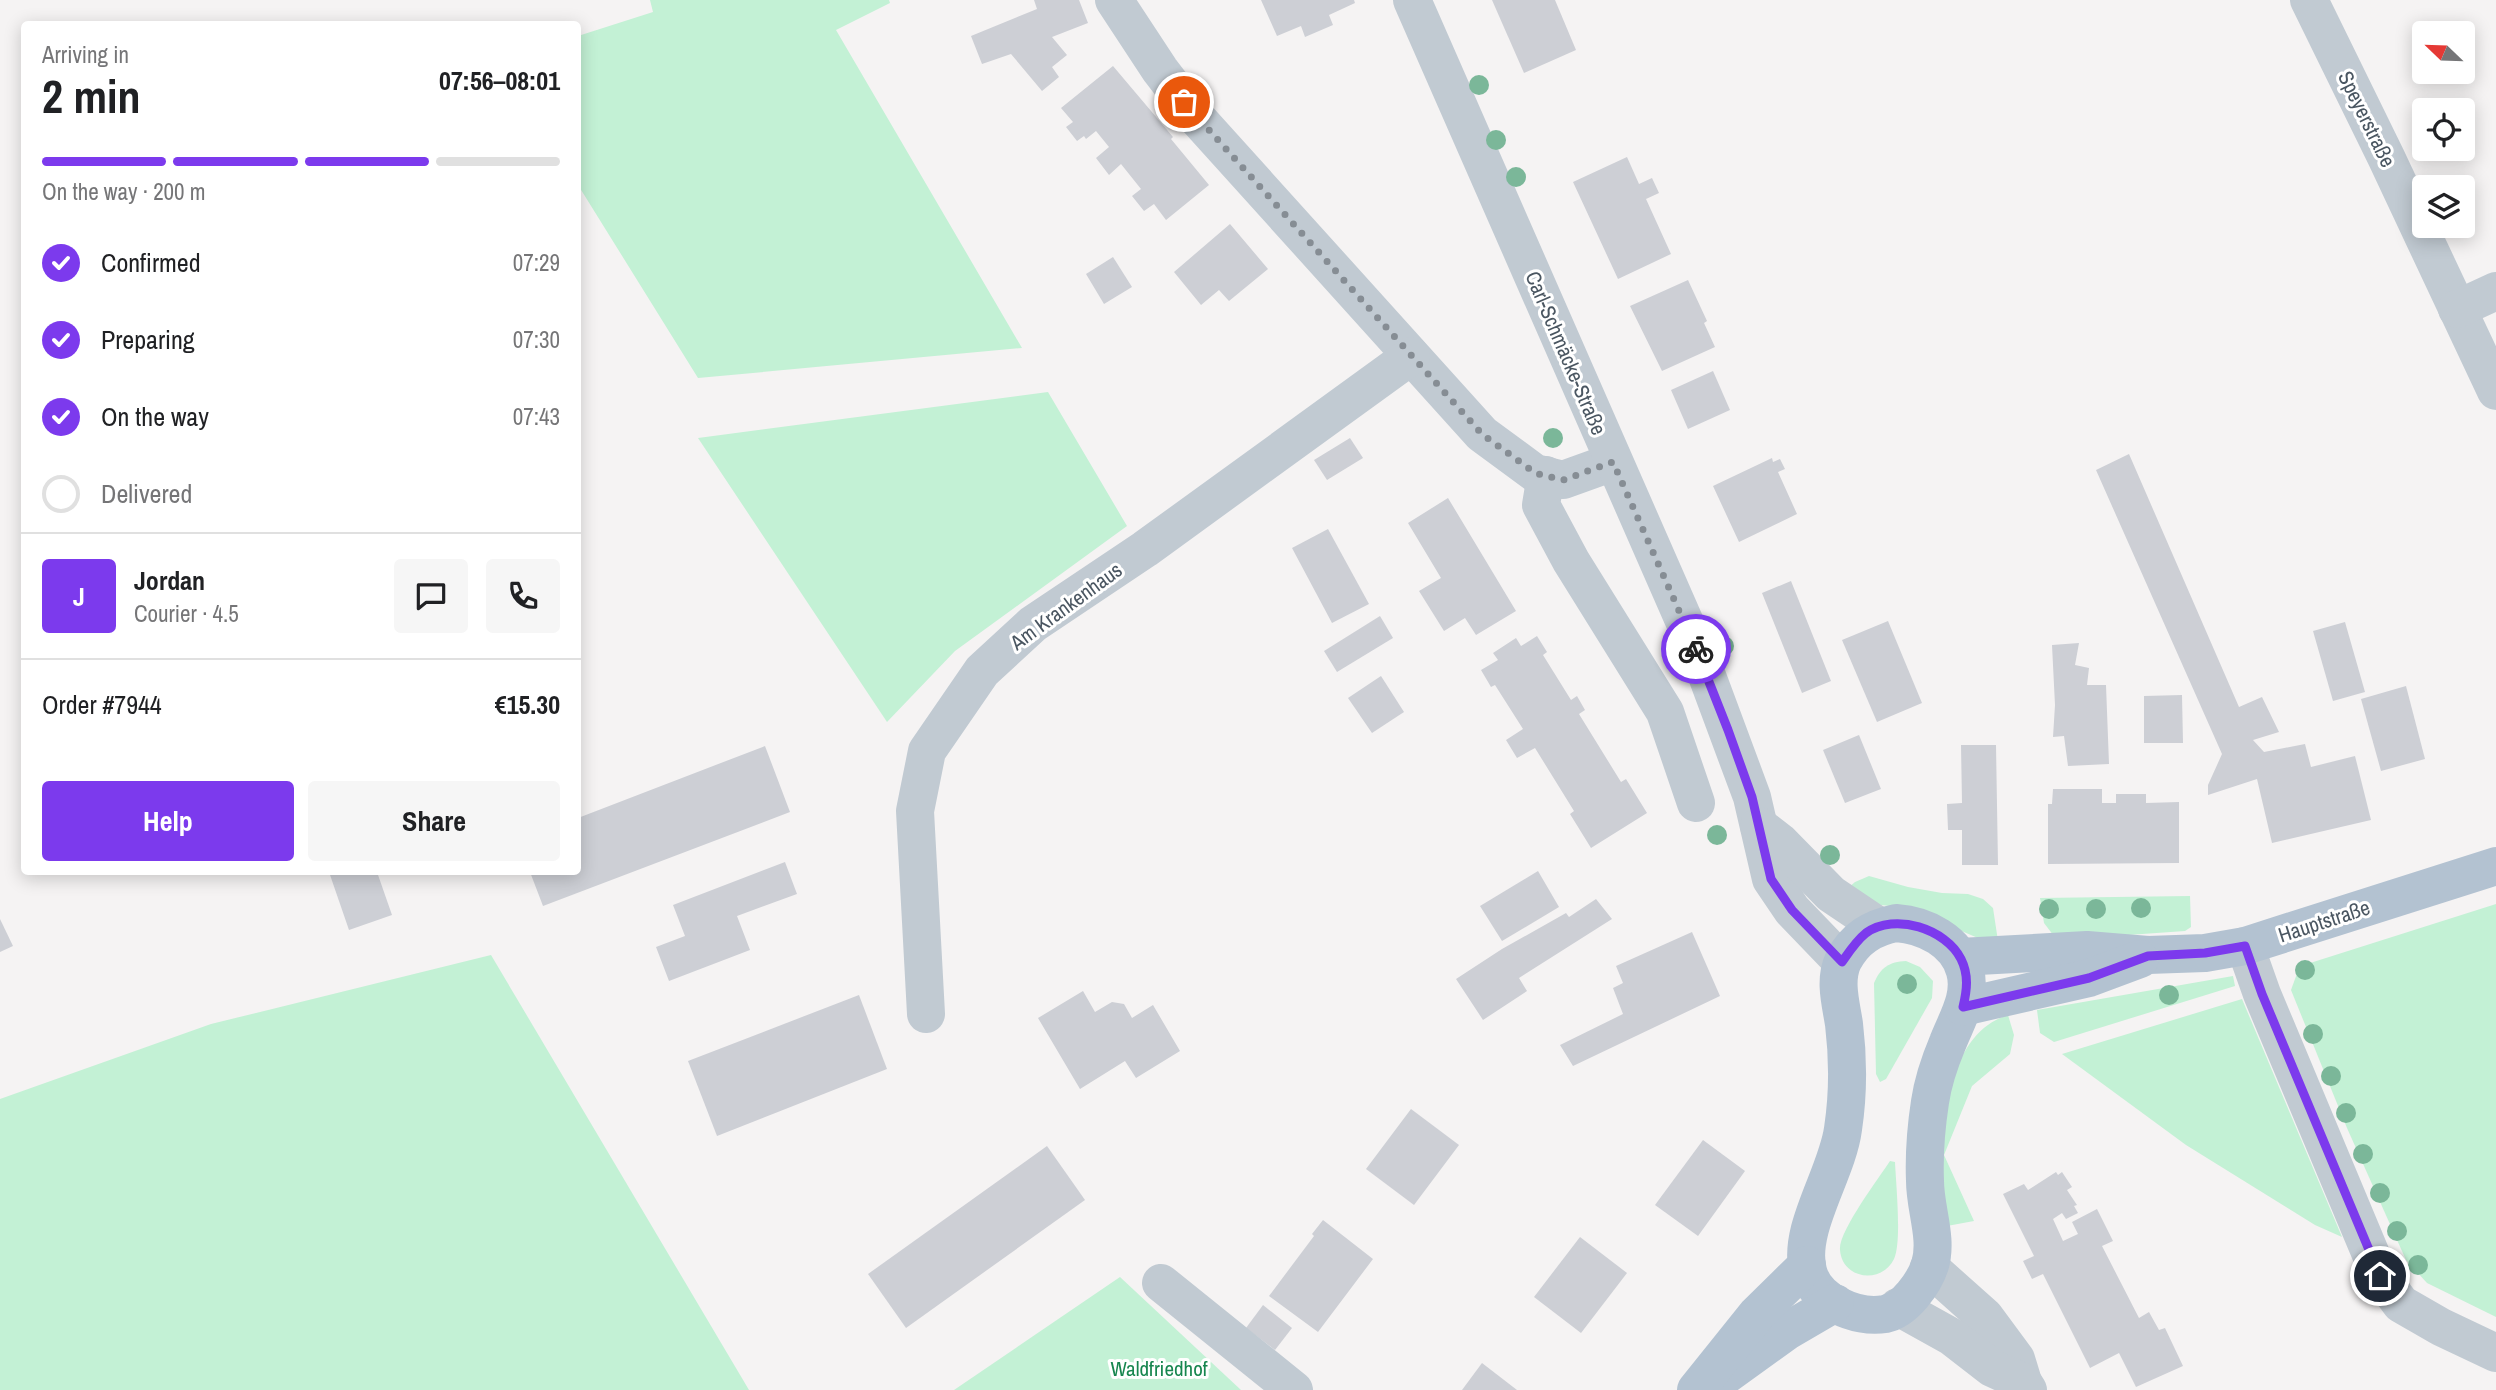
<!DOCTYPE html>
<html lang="en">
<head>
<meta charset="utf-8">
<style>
  :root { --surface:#fff; --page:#f6f6f6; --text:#202124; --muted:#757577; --line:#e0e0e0; --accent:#7c3aed }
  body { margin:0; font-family:"Archivo Narrow",sans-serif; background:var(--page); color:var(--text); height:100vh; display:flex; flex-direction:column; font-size:26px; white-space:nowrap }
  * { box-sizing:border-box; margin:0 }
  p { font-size:23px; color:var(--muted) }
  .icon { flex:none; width:38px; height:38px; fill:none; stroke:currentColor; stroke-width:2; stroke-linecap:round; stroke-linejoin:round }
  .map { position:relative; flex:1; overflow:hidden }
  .side { position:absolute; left:21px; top:21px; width:560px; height:854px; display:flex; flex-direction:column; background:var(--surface); border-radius:7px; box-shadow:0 4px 18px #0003 }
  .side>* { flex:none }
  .needle { width:46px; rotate:293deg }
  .controls { position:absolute; left:2412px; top:21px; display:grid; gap:14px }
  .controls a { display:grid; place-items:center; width:63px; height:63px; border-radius:7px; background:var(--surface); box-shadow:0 4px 18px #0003; font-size:35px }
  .pin { position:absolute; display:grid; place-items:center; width:60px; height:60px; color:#fff; margin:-30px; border:4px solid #fff; border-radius:50%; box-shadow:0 2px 7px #0007 }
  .courier { position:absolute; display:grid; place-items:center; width:70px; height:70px; margin:-35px; border:5px solid #7c3aed; border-radius:50%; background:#fff; color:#222; box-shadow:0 2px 9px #0007 }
  .head em { font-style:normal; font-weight:700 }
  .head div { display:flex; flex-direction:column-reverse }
  .head { display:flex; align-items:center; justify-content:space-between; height:119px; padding:0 21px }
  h1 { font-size:46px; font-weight:700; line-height:52px }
  .bar { display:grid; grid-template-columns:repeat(4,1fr); gap:10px 7px; align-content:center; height:84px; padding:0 21px }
  .bar i { height:9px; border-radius:5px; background:var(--line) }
  .bar .active { background:var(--accent) }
  .bar p { grid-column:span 4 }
  .line { display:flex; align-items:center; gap:18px; padding:0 21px; border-top:2px solid var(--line) }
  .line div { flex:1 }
  .round { display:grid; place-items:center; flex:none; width:74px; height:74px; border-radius:7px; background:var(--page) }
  ol { padding:0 21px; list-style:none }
  li { display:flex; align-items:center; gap:21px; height:77px }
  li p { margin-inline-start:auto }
  li .icon { padding:7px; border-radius:50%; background:var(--accent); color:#fff; stroke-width:4 }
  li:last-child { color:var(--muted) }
  li i { width:38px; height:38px; border:4px solid var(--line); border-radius:50% }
  .action { display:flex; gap:14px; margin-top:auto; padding:14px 21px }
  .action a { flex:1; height:80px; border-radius:7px; background:var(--accent); color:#fff; font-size:28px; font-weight:700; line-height:80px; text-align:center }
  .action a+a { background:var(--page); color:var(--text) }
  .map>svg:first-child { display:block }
  .green { fill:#c3f1d5 }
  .building { fill:#cdcfd5 }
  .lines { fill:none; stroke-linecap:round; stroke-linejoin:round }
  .minor { stroke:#c1cad2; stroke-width:38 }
  .major { stroke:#b3c2d1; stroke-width:38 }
  .tree { fill:#7bb799 }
  .done { stroke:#868d94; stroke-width:7; stroke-dasharray:0 12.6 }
  .route { stroke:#7c3aed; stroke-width:9 }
  .labels { text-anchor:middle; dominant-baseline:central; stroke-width:6; stroke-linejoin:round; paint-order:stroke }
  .street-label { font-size:21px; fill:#4a5661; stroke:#fff }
  .park-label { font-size:21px; fill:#17864f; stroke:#fff }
</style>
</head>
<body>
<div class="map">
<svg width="2496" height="1390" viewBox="0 0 2496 1390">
  <rect width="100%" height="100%" fill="#f5f3f3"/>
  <!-- green -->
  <g class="green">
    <polygon points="650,0 889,0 890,3 836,30 1022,348 698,378 578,185 578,36 653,12"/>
    <polygon points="1048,392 1127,526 955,651 887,722 698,438"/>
    <polygon points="1869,876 1908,887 1942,893 1968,894 1983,899 1993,908 1998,941 1978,938 1907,908 1881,905 1847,889 1855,882"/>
    <polygon points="2190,896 2191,927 2185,931 2057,940 2044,923 2040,898"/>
    <polygon points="2496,904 2496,1317 2427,1283 2406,1260 2347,1128 2291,990 2299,968 2307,964"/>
    <polygon points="491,955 749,1390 0,1390 0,1099 211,1024"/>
    <path d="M1906 961 1920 967 1933 981 1932 998 1886 1079 1880 1082 1876 1074 1874 983C1881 967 1889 962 1906 961Z"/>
    <polygon points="2233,976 2235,986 2054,1042 2040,1033 2037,1010"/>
    <polygon points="2242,999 2342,1237 2315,1225 2186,1145 2062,1054"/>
    <path d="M2008 1015 2014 1035 2010 1054 1972 1086 1944 1155 1974 1221 1947 1226C1938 1166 1935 1037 2008 1015Z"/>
    <path d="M1890 1161 1895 1162C1896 1184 1902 1242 1894 1259 1881 1285 1842 1279 1840 1250 1838 1232 1879 1178 1890 1161Z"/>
    <polygon points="1120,1277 1241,1390 954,1390"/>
  </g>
  <!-- building -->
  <g class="building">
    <polygon points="1034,0 1079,0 1088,23 1052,37 1067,55 1052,67 1059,77 1042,91 1011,54 982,64 971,36 1037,9"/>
    <polygon points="1261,0 1354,0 1355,3 1329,15 1333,25 1305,37 1301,26 1277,36"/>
    <polygon points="1492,0 1555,0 1576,50 1524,73"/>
    <polygon points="1113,66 1173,137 1171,139 1209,185 1166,220 1154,204 1144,211 1132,196 1141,189 1121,164 1109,175 1096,158 1109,147 1096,131 1086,139 1084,136 1077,141 1066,127 1073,122 1061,108"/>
    <polygon points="1627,157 1639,184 1652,178 1659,193 1646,199 1671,254 1618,279 1573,182"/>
    <polygon points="1230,224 1268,269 1229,301 1219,290 1201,305 1174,272"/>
    <polygon points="1113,257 1132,287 1104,304 1086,274"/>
    <polygon points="1688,280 1707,321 1704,323 1715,347 1662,371 1630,306"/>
    <polygon points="1713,371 1730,410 1688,429 1671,390"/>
    <polygon points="1350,438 1363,458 1327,480 1314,460"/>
    <polygon points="2129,454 2239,707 2262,697 2279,732 2253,740 2264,752 2305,744 2311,767 2355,756 2371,820 2272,843 2257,779 2208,795 2208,785 2222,754 2096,470"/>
    <polygon points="1772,458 1773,462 1780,459 1785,469 1778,472 1797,514 1739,542 1713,486"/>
    <polygon points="1448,498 1516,611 1476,635 1465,618 1444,631 1419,591 1441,578 1408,523"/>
    <polygon points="1328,529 1369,604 1332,623 1292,548"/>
    <polygon points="1791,581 1831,681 1802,693 1762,593"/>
    <polygon points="1380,616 1393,638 1337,672 1324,651"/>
    <polygon points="1888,621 1922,703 1877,722 1842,640"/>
    <polygon points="2345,622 2365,692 2333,701 2313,631"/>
    <polygon points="1537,636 1547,652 1543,655 1571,700 1577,696 1585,710 1579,714 1621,782 1626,779 1647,813 1591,848 1570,814 1574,811 1535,748 1517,758 1506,740 1523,729 1495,685 1491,687 1481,670 1498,660 1493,653 1516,638 1521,646"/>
    <polygon points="2079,643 2075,665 2089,668 2087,685 2106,685 2109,764 2068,766 2064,736 2053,737 2055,705 2052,645"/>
    <polygon points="1381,676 1404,712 1372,733 1348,698"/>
    <polygon points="2406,686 2425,759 2381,771 2361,699"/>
    <polygon points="2182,695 2183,743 2144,743 2144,696"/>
    <polygon points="1859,735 1881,789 1845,803 1823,750"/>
    <polygon points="1961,745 1996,745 1998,865 1962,865 1962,830 1948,830 1947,804 1962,803"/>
    <polygon points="765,746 790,812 543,906 530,872 578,872 578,818"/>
    <polygon points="2053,789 2102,789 2102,803 2116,803 2116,794 2146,794 2146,803 2179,802 2179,863 2048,864 2048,804 2052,804"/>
    <polygon points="785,862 797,894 737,916 750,950 669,981 656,947 685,936 673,905"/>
    <polygon points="1538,871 1559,907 1502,941 1480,906"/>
    <polygon points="329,872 377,872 392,915 349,930"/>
    <polygon points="1596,899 1612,919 1519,978 1527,991 1483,1020 1456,979 1502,949 1566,913 1569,917"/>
    <polygon points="0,919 13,946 0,952"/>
    <polygon points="1692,932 1720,996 1573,1066 1560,1045 1623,1014 1613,988 1623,983 1616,966"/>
    <polygon points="1083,991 1095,1012 1112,1002 1124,1004 1132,1018 1153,1005 1180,1051 1136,1078 1125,1061 1080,1089 1038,1018"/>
    <polygon points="859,995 887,1069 717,1136 688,1061"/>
    <polygon points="1411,1109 1459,1145 1414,1205 1366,1169"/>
    <polygon points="1703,1140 1745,1171 1698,1236 1655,1205"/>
    <polygon points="1047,1146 1085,1200 906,1328 868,1274"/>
    <polygon points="2056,1172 2058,1175 2062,1172 2072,1187 2067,1190 2077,1205 2074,1206 2078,1213 2066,1219 2062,1213 2053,1219 2063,1241 2078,1234 2072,1222 2097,1209 2113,1241 2102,1246 2139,1318 2149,1312 2159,1330 2165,1328 2183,1366 2136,1387 2119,1353 2090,1368 2043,1274 2032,1279 2023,1261 2034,1256 2003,1194 2024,1184 2028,1190"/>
    <polygon points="1323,1220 1373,1259 1318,1332 1269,1296 1314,1236 1312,1234"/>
    <polygon points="1580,1237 1627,1273 1581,1333 1534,1297"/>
    <polygon points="1263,1305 1292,1328 1275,1350 1246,1328"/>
    <polygon points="1482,1363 1517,1390 1462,1390"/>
  </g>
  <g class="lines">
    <!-- minor -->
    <g class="minor">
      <polyline points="1114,0 1160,70 1196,117 1482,434 1535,473 1563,480 1613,462"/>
      <polyline points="1412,0 1700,657 1752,797 1771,879 1792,910 1842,962"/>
      <polyline points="2309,0 2386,157 2496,391"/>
      <polyline points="2457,309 2496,291"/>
      <polyline points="1546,475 1541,505 1571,561 1665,712 1696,803"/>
      <polyline points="1759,826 1780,842 1831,894 1880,927"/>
      <polyline points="2245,946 2262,994 2380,1276 2401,1304 2441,1327 2496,1353"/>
      <polyline points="926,1014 915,811 927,751 982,671 1033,624 1145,549 1411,356"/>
      <polyline points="1929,1267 1985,1317 2016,1359 2023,1382 2028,1390"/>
      <polyline points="1161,1283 1294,1390"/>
      <polyline points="1898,1307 1952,1337 1992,1368 2023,1382"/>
    </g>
    <!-- major -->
    <g class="major">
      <path d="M1896 923C1925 925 1957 941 1965 971 1972 996 1957 1019 1948 1042 1940 1061 1933 1081 1930 1102 1926 1128 1924 1156 1925 1181 1925 1209 1938 1238 1930 1265 1924 1283 1905 1310 1885 1314 1856 1319 1815 1301 1808 1271 1797 1229 1837 1174 1843 1129 1848 1096 1848 1057 1844 1024 1841 1004 1834 981 1843 961 1855 938 1872 928 1896 923Z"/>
      <polyline points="1960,957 2087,950 2148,955 2205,953 2245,946 2496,866"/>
      <polyline points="1963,1007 2089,978 2140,959"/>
      <polyline points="1715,1383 1787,1331 1835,1303"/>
      <polyline points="1696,1390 1757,1314 1807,1265"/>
    </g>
  </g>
  <!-- trees -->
  <g class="tree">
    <circle cx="1479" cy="85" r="10"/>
    <circle cx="1496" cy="140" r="10"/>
    <circle cx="1516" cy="177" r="10"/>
    <circle cx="1553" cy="438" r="10"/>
    <circle cx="1724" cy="646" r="10"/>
    <circle cx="1717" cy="835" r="10"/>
    <circle cx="1830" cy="855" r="10"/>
    <circle cx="2141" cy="908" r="10"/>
    <circle cx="2049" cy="909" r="10"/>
    <circle cx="2096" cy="909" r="10"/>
    <circle cx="2305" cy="970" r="10"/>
    <circle cx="1907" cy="984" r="10"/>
    <circle cx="2169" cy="995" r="10"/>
    <circle cx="2313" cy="1034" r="10"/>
    <circle cx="2331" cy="1076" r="10"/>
    <circle cx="2346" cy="1113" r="10"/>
    <circle cx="2363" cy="1154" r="10"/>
    <circle cx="2380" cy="1193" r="10"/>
    <circle cx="2397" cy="1231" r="10"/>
    <circle cx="2418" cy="1265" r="10"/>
  </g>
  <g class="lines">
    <!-- done -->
    <polyline class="done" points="1184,102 1482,434 1535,473 1563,480 1613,462 1696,649"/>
    <!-- route -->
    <path class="route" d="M1696 649 1728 730 1752 797 1771 879 1792 910 1842 962C1849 952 1856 941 1866 933 1895 912 1946 929 1961 959 1969 975 1967 990 1963 1007L2089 978 2148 956 2205 953 2245 946 2262 994 2380 1276"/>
  </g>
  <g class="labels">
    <!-- street labels -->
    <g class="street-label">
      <text transform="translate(2367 119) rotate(64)">Speyerstraße</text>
      <text transform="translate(1566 353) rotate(67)">Carl-Schmäcke-Straße</text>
      <text transform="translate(1066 606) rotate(-36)">Am Krankenhaus</text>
      <text transform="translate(2324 921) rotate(-18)">Hauptstraße</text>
    </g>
    <!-- park labels -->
    <g class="park-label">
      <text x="1159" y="1368">Waldfriedhof</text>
    </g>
  </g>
</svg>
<div class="controls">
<a><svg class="needle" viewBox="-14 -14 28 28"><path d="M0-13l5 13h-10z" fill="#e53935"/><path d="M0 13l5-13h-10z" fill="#757577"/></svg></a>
<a><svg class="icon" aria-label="locate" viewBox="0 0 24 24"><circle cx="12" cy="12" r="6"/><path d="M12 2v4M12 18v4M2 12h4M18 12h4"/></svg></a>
<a><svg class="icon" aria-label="layers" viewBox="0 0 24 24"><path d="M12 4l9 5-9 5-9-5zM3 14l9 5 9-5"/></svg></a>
</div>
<div class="pin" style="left:1184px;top:102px;background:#ea580c"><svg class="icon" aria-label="bag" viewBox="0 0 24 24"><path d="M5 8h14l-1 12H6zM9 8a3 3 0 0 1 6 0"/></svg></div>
<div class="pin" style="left:2380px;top:1276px;background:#1f2937"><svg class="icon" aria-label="home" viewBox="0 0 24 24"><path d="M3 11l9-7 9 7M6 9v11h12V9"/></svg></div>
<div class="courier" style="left:1696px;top:649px"><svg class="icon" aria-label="bike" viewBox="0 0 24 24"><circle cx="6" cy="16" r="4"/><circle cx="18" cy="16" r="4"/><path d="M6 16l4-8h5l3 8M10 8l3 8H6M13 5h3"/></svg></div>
<section class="side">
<div class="head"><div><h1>2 min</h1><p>Arriving in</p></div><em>07:56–08:01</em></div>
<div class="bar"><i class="active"></i><i class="active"></i><i class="active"></i><i></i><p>On the way · 200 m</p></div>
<ol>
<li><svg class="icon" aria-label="check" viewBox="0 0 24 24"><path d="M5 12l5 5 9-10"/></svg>Confirmed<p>07:29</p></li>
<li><svg class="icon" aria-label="check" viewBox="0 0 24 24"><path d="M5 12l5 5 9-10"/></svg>Preparing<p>07:30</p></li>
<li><svg class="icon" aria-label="check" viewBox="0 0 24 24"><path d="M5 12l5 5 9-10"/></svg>On the way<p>07:43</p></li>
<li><i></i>Delivered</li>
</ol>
<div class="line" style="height:126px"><b class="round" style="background:var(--accent);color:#fff">J</b><div><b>Jordan</b><p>Courier · 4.5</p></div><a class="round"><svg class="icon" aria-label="chat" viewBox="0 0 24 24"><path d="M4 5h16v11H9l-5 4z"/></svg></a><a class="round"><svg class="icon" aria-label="phone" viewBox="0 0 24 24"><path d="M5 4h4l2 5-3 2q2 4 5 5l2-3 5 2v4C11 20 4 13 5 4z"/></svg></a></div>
<div class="line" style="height:91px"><div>Order #7944</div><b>€15.30</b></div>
<div class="action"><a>Help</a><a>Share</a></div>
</section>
</div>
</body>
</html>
